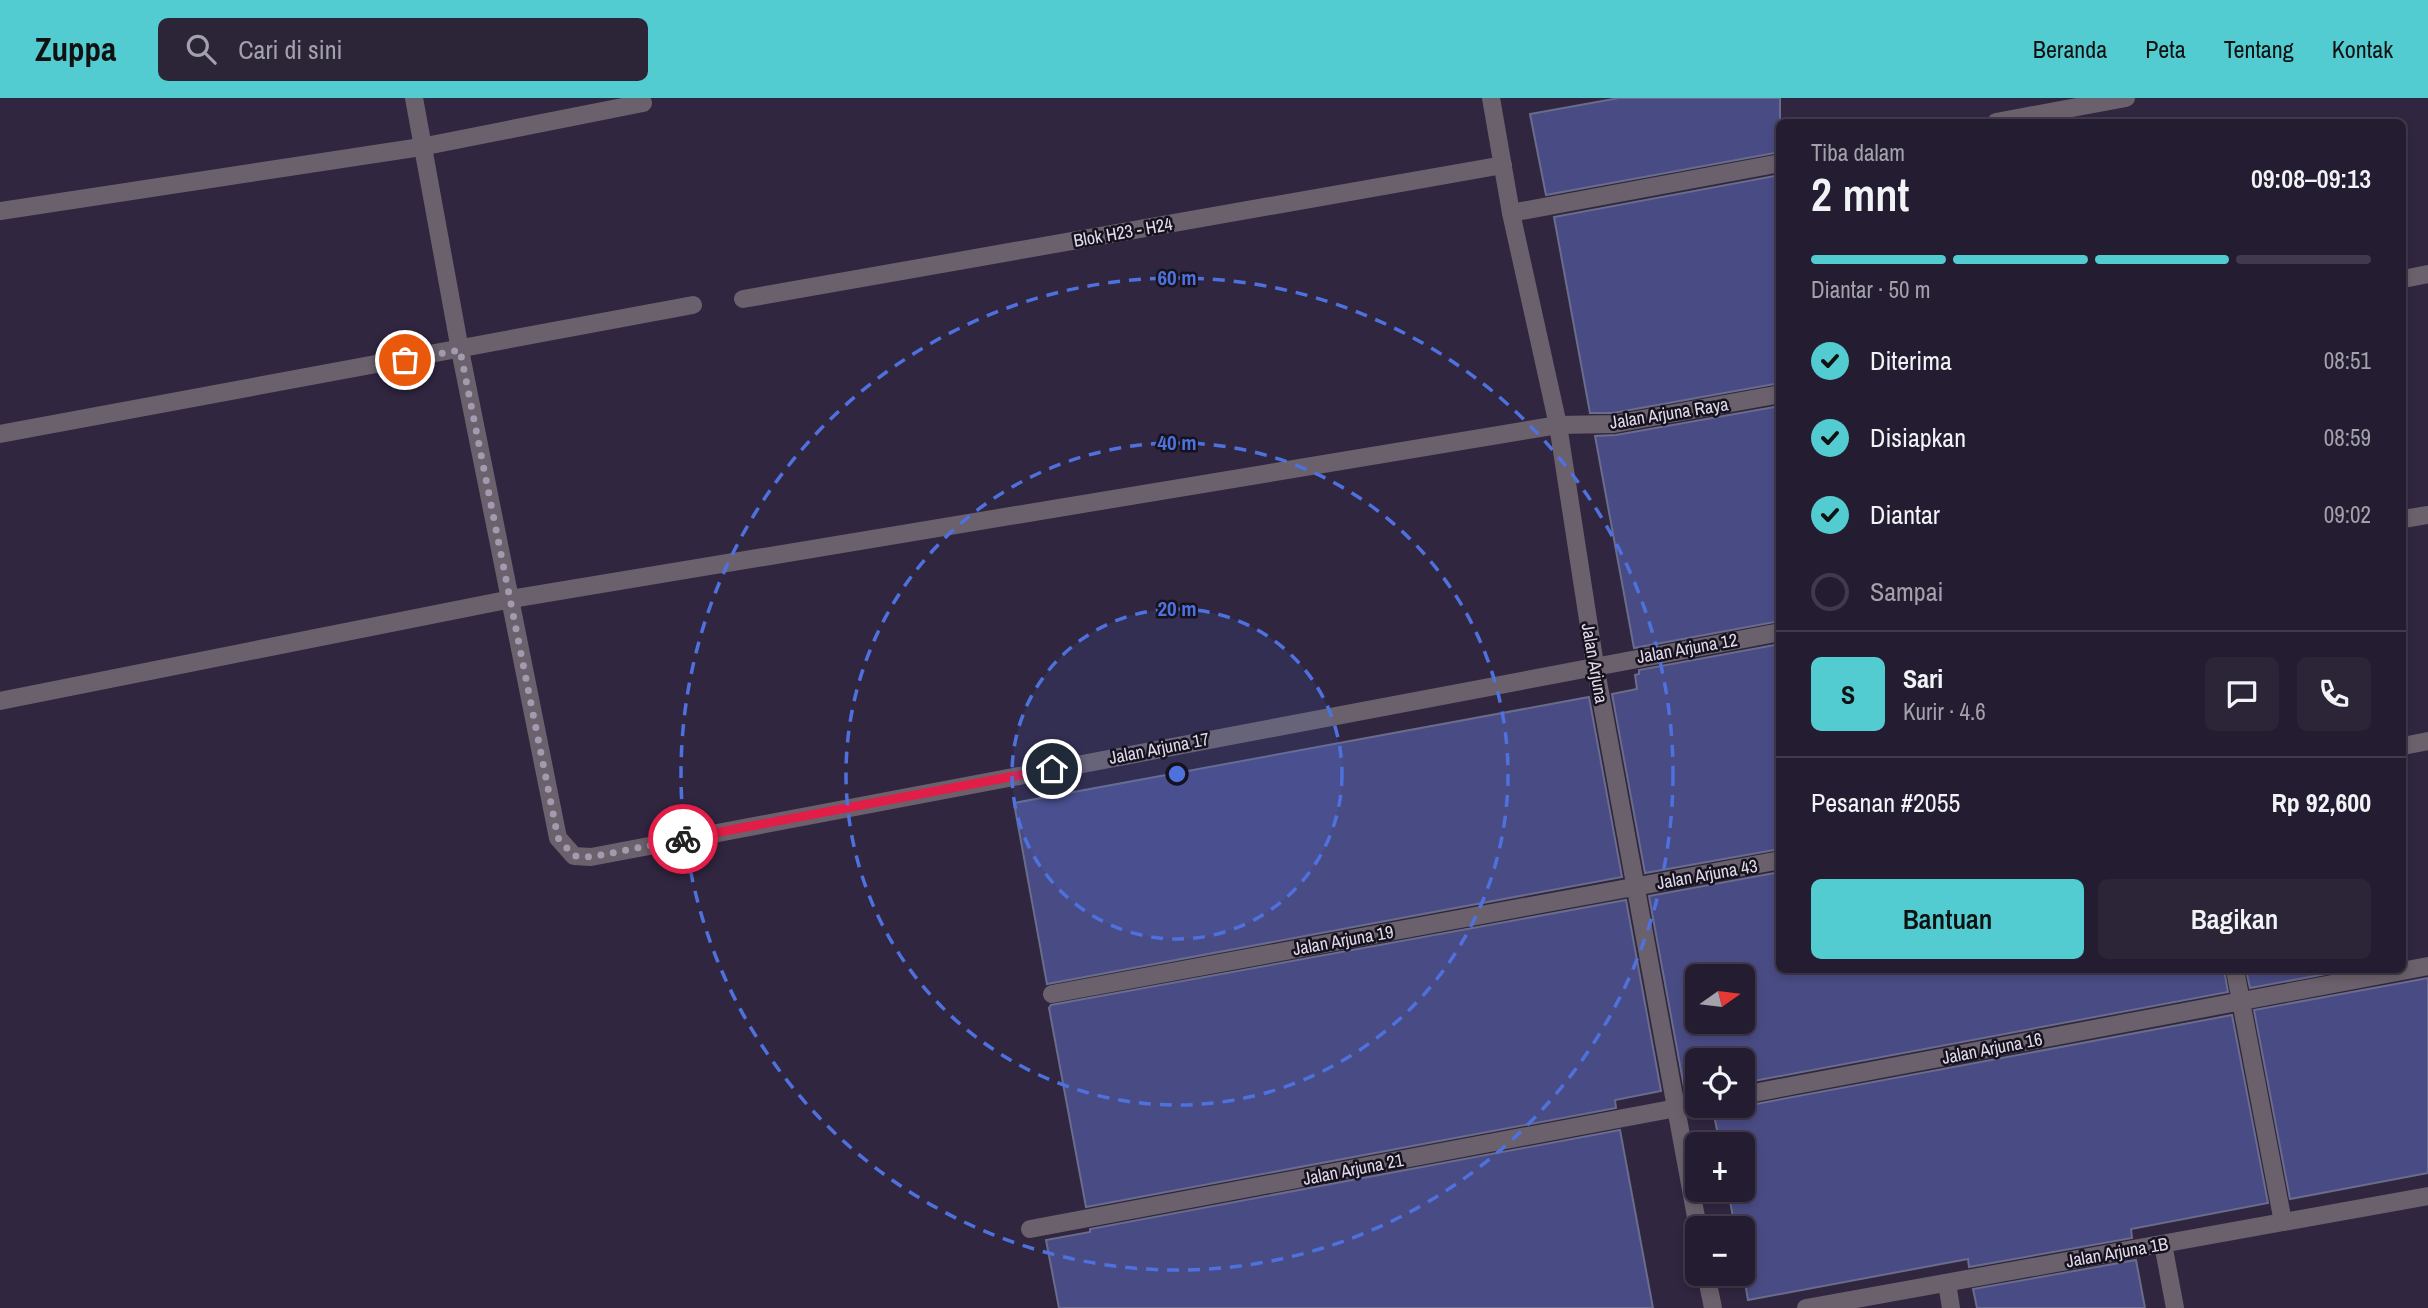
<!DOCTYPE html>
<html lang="id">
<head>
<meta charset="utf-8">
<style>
  :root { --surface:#241c30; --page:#2c2538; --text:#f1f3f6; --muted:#a3a1ab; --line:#413a4c; --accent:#52ccd0 }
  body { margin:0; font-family:"Archivo Narrow",sans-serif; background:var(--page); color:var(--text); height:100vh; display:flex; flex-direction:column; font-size:26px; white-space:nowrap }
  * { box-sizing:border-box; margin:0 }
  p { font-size:23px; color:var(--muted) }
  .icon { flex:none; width:38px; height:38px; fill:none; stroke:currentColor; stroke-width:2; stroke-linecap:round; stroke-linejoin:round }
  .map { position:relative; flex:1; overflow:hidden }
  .panel { position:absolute; left:1776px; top:21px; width:630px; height:854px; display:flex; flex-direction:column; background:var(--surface); border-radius:10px; box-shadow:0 4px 10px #0003,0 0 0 2px var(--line) }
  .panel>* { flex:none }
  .needle { width:46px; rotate:76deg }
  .buttons { position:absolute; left:1685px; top:866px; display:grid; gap:14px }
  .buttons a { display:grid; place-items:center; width:70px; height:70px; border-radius:10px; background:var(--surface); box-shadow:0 4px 10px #0003,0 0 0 2px var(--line); font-size:35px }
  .pin { position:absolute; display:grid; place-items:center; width:60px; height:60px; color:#fff; margin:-30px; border:4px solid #fff; border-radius:50%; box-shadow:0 2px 7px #0007 }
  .courier { position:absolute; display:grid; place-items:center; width:70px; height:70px; margin:-35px; border:5px solid #e11d48; border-radius:50%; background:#fff; color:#222; box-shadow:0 2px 9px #0007 }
  .summary em { font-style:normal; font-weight:600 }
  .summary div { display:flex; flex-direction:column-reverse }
  .summary { display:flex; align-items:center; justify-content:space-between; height:119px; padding:0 35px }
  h1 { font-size:46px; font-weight:600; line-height:52px }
  .bar { display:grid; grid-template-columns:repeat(4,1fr); gap:10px 7px; align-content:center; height:84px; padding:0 35px }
  .bar i { height:9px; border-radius:5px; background:var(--line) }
  .bar .on { background:var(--accent) }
  .bar p { grid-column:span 4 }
  .line { display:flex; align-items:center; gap:18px; padding:0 35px; border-top:2px solid var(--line) }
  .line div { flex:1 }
  .round { display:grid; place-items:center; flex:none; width:74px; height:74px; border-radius:10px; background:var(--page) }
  ol { padding:0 35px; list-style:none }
  li { display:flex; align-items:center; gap:21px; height:77px }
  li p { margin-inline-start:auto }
  li .icon { padding:7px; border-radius:50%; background:var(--accent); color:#111; stroke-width:4 }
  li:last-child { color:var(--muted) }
  li i { width:38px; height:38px; border:4px solid var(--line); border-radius:50% }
  .primary-button { display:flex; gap:14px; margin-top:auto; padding:14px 35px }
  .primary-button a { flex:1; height:80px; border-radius:10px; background:var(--accent); color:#111; font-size:28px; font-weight:600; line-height:80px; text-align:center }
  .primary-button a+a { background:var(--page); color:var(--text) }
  header { display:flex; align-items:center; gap:42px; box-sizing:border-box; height:98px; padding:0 35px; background:var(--accent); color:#111 }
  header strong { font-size:33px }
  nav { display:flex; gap:38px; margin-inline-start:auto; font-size:24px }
  .search { width:490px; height:63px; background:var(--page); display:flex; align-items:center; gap:18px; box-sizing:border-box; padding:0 24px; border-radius:10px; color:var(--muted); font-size:26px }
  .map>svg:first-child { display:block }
  .building { fill:#494b84; stroke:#696c8b; stroke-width:2; fill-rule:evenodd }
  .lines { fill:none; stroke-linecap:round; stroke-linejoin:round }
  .service { stroke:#6b616c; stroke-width:18 }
  .minor { stroke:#6b616c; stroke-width:18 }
  .done { stroke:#a29baf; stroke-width:7; stroke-dasharray:0 12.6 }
  .route { stroke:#e11d48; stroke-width:9 }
  .ring { fill:none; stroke:#4e71dd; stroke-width:3.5; stroke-dasharray:12 9 }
  .labels { text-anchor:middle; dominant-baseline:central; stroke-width:5; stroke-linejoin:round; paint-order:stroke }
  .street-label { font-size:18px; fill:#e0daeb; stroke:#16121d }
  .centre { fill:#4e71dd; stroke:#16121d; stroke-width:3.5 }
  .ring-label { font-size:21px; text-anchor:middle; font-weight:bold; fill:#4e71dd; stroke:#16121d; stroke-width:5; stroke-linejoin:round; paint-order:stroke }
</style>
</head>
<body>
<header>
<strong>Zuppa</strong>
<div class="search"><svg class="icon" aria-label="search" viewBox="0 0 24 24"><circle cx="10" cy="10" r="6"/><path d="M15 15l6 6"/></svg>Cari di sini</div>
<nav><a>Beranda</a><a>Peta</a><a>Tentang</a><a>Kontak</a></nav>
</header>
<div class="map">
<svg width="2428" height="1210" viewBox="0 0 2428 1210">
  <rect width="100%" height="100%" fill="#302640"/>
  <!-- building -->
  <g class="building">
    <polygon points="1619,0 1780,0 1780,54 1546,97 1530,16"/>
    <polygon points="1780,77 1780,285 1613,315 1590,315 1554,119"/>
    <polygon points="1780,308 1780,523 1634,550 1595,338 1616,337"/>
    <polygon points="1780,546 1780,751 1645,775 1612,596 1637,591 1635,577 1639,576 1639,572"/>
    <polygon points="1589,599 1622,779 1047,886 1014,705"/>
    <path d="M1780 774V872H2224L2228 894 1743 985V962H1698V986L1684 989 1649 798ZM1698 878H1743V924H1698Z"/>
    <polygon points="1626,802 1661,993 1615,1002 1616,1010 1086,1109 1049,910 1051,907"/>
    <polygon points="2246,872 2348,872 2250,890"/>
    <polygon points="2428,880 2428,1075 2290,1101 2254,912"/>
    <polygon points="2232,917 2268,1105 2131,1131 2132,1140 1969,1169 1968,1161 1748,1202 1743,1173 1743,1130 1735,1130 1728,1092 1743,1092 1743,1046 1720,1046 1712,1008 1745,1008"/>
    <polygon points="1620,1032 1653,1210 1059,1210 1046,1142 1090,1134 1090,1131"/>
    <polygon points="2136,1162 2145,1210 1977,1210 1973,1191"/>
  </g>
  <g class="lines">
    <!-- service -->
    <polyline class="service" points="421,49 643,5"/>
    <!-- minor -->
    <g class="minor">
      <polyline points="414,0 460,252 558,740 574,758 591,759 1780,534"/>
      <polyline points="1491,0 1511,115 1558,327 1595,567 1698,1130"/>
      <polyline points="1996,24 2126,0"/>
      <polyline points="0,113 421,49"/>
      <polyline points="1511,115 1780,65"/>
      <polyline points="2403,181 2428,176"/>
      <polyline points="743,201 1503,67"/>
      <polyline points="0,336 693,207"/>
      <polyline points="2403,421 2428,417"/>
      <polyline points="0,603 511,501 1558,327 1614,326 1780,296"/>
      <polyline points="2403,648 2428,643"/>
      <polyline points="2235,872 2283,1124"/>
      <polyline points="1052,896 1780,762"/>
      <polyline points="1743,997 2428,868"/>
      <polyline points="1030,1131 1698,1006"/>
      <polyline points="2163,1146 2175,1210"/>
      <polyline points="1706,1176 1713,1210"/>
      <polyline points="1947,1185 1951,1210"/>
      <polyline points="1806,1210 2428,1098"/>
    </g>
  </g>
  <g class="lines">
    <!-- done -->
    <polyline class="done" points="405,262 460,252 558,740 574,758 591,759 683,741"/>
    <!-- route -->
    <polyline class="route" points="683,741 1052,671"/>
  </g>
  <!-- distance rings -->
  <circle cx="1177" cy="676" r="165" fill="#4e71dd" fill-opacity=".12"/>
  <g class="ring">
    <circle cx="1177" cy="676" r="165"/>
    <circle cx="1177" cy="676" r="331"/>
    <circle cx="1177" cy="676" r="496"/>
  </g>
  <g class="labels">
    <!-- street labels -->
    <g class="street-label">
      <text transform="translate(1123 134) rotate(-10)">Blok H23 - H24</text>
      <text transform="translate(1669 315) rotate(-9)">Jalan Arjuna Raya</text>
      <text transform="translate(1687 550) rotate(-10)">Jalan Arjuna 12</text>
      <text transform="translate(1595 565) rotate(80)">Jalan Arjuna</text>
      <text transform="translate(1159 650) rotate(-11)">Jalan Arjuna 17</text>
      <text transform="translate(1707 776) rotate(-10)">Jalan Arjuna 43</text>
      <text transform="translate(1343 842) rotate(-10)">Jalan Arjuna 19</text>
      <text transform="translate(1992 950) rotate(-11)">Jalan Arjuna 16</text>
      <text transform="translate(1353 1071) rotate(-11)">Jalan Arjuna 21</text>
      <text transform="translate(2117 1154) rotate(-10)">Jalan Arjuna 1B</text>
    </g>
  </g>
  <circle cx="1177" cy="676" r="10" class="centre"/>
  <g class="ring-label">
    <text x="1177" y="187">60 m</text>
    <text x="1177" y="352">40 m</text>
    <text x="1177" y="518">20 m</text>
  </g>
</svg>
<div class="buttons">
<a><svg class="needle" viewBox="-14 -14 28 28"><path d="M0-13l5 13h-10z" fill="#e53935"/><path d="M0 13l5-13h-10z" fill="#a3a1ab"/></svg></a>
<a><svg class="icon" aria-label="locate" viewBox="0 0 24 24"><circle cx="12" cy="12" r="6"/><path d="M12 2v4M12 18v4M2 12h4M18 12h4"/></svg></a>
<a>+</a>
<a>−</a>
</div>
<div class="pin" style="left:405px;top:262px;background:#ea580c"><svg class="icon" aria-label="bag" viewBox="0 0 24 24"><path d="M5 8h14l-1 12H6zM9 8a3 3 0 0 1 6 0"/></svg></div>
<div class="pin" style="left:1052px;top:671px;background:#1f2937"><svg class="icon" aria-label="home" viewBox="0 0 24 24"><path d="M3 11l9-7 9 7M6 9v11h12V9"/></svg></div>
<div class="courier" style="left:683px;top:741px"><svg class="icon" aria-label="bike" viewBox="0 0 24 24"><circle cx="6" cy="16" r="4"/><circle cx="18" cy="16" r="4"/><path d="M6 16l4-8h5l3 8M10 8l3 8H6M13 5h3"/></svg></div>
<section class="panel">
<div class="summary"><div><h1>2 mnt</h1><p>Tiba dalam</p></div><em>09:08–09:13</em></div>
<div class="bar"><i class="on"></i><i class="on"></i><i class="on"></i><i></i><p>Diantar · 50 m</p></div>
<ol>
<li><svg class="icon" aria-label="check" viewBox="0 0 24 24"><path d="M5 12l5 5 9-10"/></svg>Diterima<p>08:51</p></li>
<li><svg class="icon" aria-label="check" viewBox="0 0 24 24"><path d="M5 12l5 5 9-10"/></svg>Disiapkan<p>08:59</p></li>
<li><svg class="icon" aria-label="check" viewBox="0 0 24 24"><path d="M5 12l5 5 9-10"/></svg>Diantar<p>09:02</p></li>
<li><i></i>Sampai</li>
</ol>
<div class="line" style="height:126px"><b class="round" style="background:var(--accent);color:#111">S</b><div><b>Sari</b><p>Kurir · 4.6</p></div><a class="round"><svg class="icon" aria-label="chat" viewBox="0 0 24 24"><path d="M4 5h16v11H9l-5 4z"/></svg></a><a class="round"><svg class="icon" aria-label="phone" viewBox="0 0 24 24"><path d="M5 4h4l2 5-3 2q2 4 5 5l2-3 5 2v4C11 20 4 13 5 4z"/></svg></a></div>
<div class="line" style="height:91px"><div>Pesanan #2055</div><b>Rp 92,600</b></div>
<div class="primary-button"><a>Bantuan</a><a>Bagikan</a></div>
</section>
</div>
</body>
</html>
